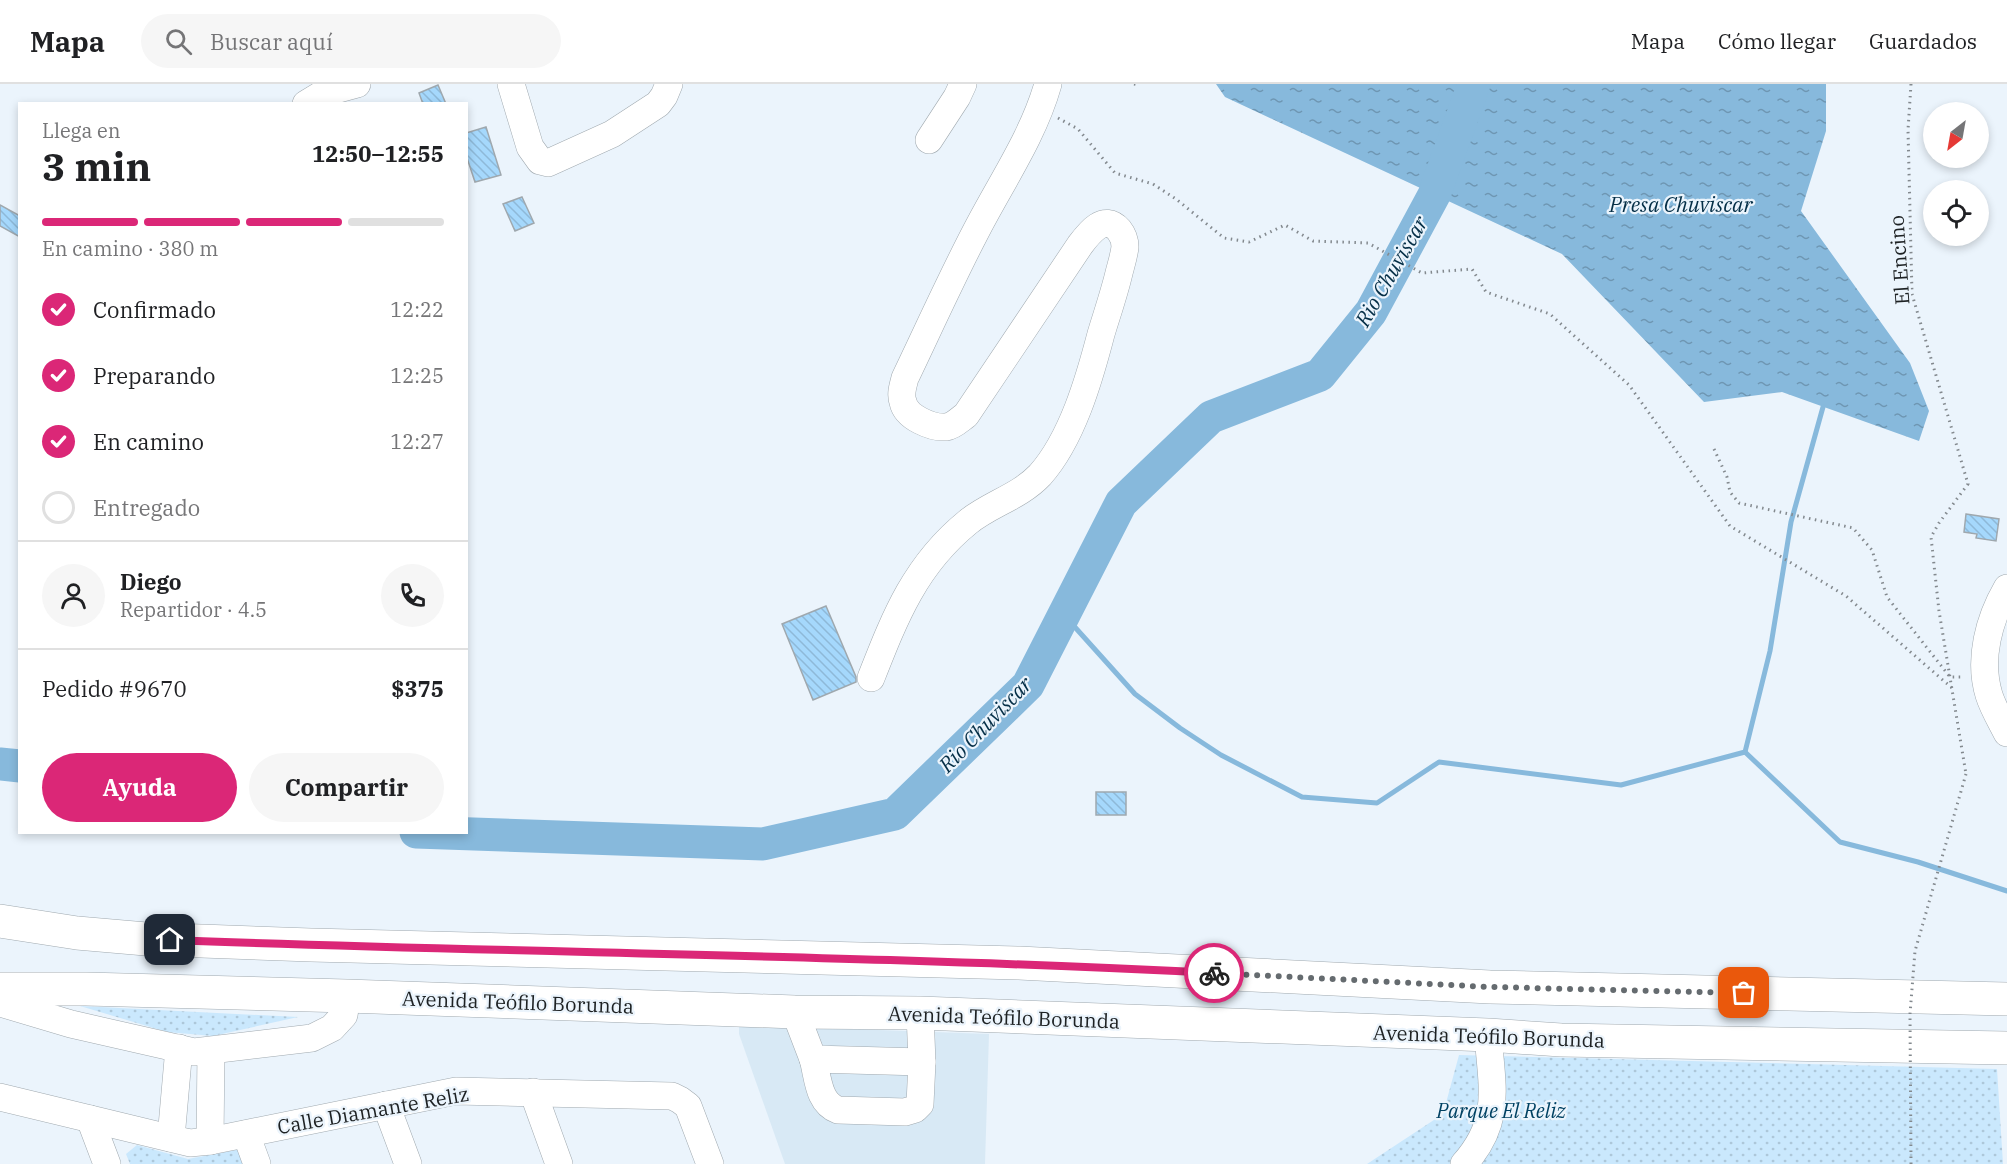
<!DOCTYPE html>
<html lang="es">
<head>
<meta charset="utf-8">
<style>
  :root { --surface:#fff; --page:#f6f6f6; --text:#202124; --muted:#757577; --line:#e0e0e0; --accent:#db2777 }
  body { margin:0; font-family:"IBM Plex Serif",serif; background:var(--page); color:var(--text); height:100vh; display:flex; flex-direction:column; font-size:22px; white-space:nowrap }
  * { box-sizing:border-box; margin:0 }
  p { font-size:20px; color:var(--muted) }
  .icon { flex:none; width:33px; height:33px; fill:none; stroke:currentColor; stroke-width:2; stroke-linecap:round; stroke-linejoin:round }
  .map { position:relative; flex:1; overflow:hidden }
  .panel { position:absolute; left:18px; top:18px; width:450px; height:732px; display:flex; flex-direction:column; background:var(--surface); border-radius:0px; box-shadow:0 3px 9px #0003 }
  .panel>* { flex:none }
  .needle { width:39px; rotate:211deg }
  .controls { position:absolute; left:1923px; top:18px; display:grid; gap:12px }
  .controls a { display:grid; place-items:center; width:66px; height:66px; border-radius:50%; background:var(--surface); box-shadow:0 3px 9px #0003; font-size:30px }
  .pin { position:absolute; display:grid; place-items:center; width:51px; height:51px; color:#fff; margin:-26px; border-radius:12px; box-shadow:0 3px 9px #0006 }
  .courier { position:absolute; display:grid; place-items:center; width:60px; height:60px; margin:-30px; border:4px solid #db2777; border-radius:50%; background:#fff; color:#222; box-shadow:0 2px 8px #0007 }
  .summary em { font-style:normal; font-weight:700 }
  .summary div { display:flex; flex-direction:column-reverse }
  .summary { display:flex; align-items:center; justify-content:space-between; height:102px; padding:0 24px }
  h1 { font-size:39px; font-weight:700; line-height:45px }
  .bar { display:grid; grid-template-columns:repeat(4,1fr); gap:9px 6px; align-content:center; height:72px; padding:0 24px }
  .bar i { height:8px; border-radius:4px; background:var(--line) }
  .bar .current { background:var(--accent) }
  .bar p { grid-column:span 4 }
  .line { display:flex; align-items:center; gap:15px; padding:0 24px; border-top:2px solid var(--line) }
  .line div { flex:1 }
  .round { display:grid; place-items:center; flex:none; width:63px; height:63px; border-radius:32px; background:var(--page) }
  ol { padding:0 24px; list-style:none }
  li { display:flex; align-items:center; gap:18px; height:66px }
  li p { margin-inline-start:auto }
  li .icon { padding:6px; border-radius:50%; background:var(--accent); color:#fff; stroke-width:4 }
  li:last-child { color:var(--muted) }
  li i { width:33px; height:33px; border:3px solid var(--line); border-radius:50% }
  .button { display:flex; gap:12px; margin-top:auto; padding:12px 24px }
  .button a { flex:1; height:69px; border-radius:36px; background:var(--accent); color:#fff; font-size:24px; font-weight:700; line-height:69px; text-align:center }
  .button a+a { background:var(--page); color:var(--text) }
  header { display:flex; align-items:center; gap:36px; box-sizing:border-box; height:84px; padding:0 30px; background:var(--surface); border-bottom:2px solid var(--line) }
  header strong { font-size:28px }
  nav { display:flex; gap:33px; margin-inline-start:auto; font-size:21px }
  .search { width:420px; height:54px; background:var(--page); display:flex; align-items:center; gap:15px; box-sizing:border-box; padding:0 21px; border-radius:33px; color:var(--muted); font-size:22px }
  .map>svg:first-child { display:block }
  .built { fill:#d8e9f5 }
  .grass { fill:url(#grass-dots) }
  .water { fill:url(#water-ripples) }
  .lines { fill:none; stroke-linecap:round; stroke-linejoin:round }
  .stream { stroke:#87b9dc; stroke-width:5 }
  .river { stroke:#87b9dc; stroke-width:33 }
  .building { fill:url(#building-back-hatch); stroke:#9fa8ae; stroke-width:1.5 }
  .minor-casing { stroke:#a0a9af; stroke-width:28 }
  .major-casing { stroke:#a0a9af; stroke-width:34 }
  .path { stroke:#83898e; stroke-width:3; stroke-dasharray:1.5 4.5; stroke-linecap:butt }
  .minor { stroke:#fff; stroke-width:27 }
  .major { stroke:#fff; stroke-width:33 }
  .path-bridge { stroke:#83898e; stroke-width:3; stroke-dasharray:1.5 4.5; stroke-linecap:butt }
  .done { stroke:#656b6f; stroke-width:6; stroke-dasharray:0 10.8 }
  .route { stroke:#db2777; stroke-width:8 }
  .labels { text-anchor:middle; dominant-baseline:central; stroke-width:4.5; stroke-linejoin:round; paint-order:stroke }
  .street-label { font-size:20px; fill:#1d2123; stroke:#ebf4fc }
  .park-label { font-size:20px; font-style:italic; fill:#004162; stroke:#ebf4fc }
  .water-label { font-size:21px; font-style:italic; fill:#052f47; stroke:#ebf4fc }
</style>
</head>
<body>
<header>
<strong>Mapa</strong>
<div class="search"><svg class="icon" aria-label="search" viewBox="0 0 24 24"><circle cx="10" cy="10" r="6"/><path d="M15 15l6 6"/></svg>Buscar aquí</div>
<nav><a>Mapa</a><a>Cómo llegar</a><a>Guardados</a></nav>
</header>
<div class="map">
<svg width="2007" height="1080" viewBox="0 0 2007 1080">
  <defs>
    <pattern id="grass-dots" width="8" height="8" patternUnits="userSpaceOnUse" patternTransform="scale(1.5)"><rect width="8" height="8" fill="#cae8fd"/><path d="M2 2h.1M6 6h.1" fill="none" stroke="#adc7d9" stroke-width="1.8" stroke-linecap="round"/></pattern>
    <pattern id="water-ripples" width="26" height="14" patternUnits="userSpaceOnUse" patternTransform="scale(1.5)"><rect width="26" height="14" fill="#87b9dc"/><path d="M2 4q2-2 4 0t4 0M15 11q2-2 4 0t4 0" fill="none" stroke="#6e96b2"/></pattern>
    <pattern id="building-back-hatch" width="6" height="6" patternUnits="userSpaceOnUse" patternTransform="scale(1.5)"><rect width="6" height="6" fill="#a5d8fc"/><path d="M-1 5l2 2M0 0l6 6M5-1l2 2" fill="none" stroke="#8eb9d8"/></pattern>
  </defs>
  <rect width="100%" height="100%" fill="#ebf4fc"/>
  <!-- built -->
  <polygon class="built" points="739,941 989,950 985,1080 785,1080 739,950"/>
  <!-- grass -->
  <g class="grass">
    <polygon points="80,922 298,933 213,952 167,948"/>
    <polygon points="1459,971 1997,985 2003,1080 1367,1080 1443,1030"/>
    <polygon points="137,1061 188,1075 247,1064 253,1080 130,1080 126,1070"/>
  </g>
  <!-- water -->
  <polygon class="water" points="1216,0 1826,0 1826,47 1801,127 1910,279 1929,327 1919,357 1782,308 1704,318 1562,170 1225,13"/>
  <g class="lines">
    <!-- stream -->
    <g class="stream">
      <polyline points="1064,531 1135,610 1180,644 1221,671 1302,713 1377,719 1439,678 1621,701 1745,668 1770,567 1791,438 1823,323"/>
      <polyline points="1745,668 1840,758 1918,778 2007,807"/>
    </g>
    <!-- river -->
    <g class="river">
      <polyline points="0,680 20,682"/>
      <polyline points="416,748 763,760 895,730 1028,601 1121,419 1211,333 1320,291 1371,228 1434,111 1474,0"/>
    </g>
  </g>
  <!-- building -->
  <g class="building">
    <polygon points="438,1 446,20 423,20 419,9"/>
    <polygon points="486,43 501,91 475,98 466,71 466,49"/>
    <polygon points="522,113 534,139 515,147 503,120"/>
    <polygon points="0,121 20,132 20,153 0,142"/>
    <polygon points="1966,430 1999,435 1996,457 1976,454 1977,450 1964,448"/>
    <polygon points="826,522 856,593 856,598 813,616 782,540"/>
    <rect x="1096" y="708" width="30" height="23"/>
  </g>
  <g class="lines">
    <defs>
      <g id="minor">
        <polyline points="511,0 530,63 540,77 548,79 612,50 658,20 664,12 669,0"/>
        <polyline points="306,20 324,9 357,0"/>
        <polyline points="929,56 957,13 963,0"/>
        <path d="M2007 504C1989 535 1978 575 1989 611 1993 624 2001 637 2007 649"/>
        <path d="M871 594C895 533 915 481 968 438 990 420 1019 413 1040 391 1072 355 1089 296 1101 250 1107 230 1114 210 1119 189 1121 181 1124 172 1125 163 1125 156 1123 151 1119 146 1104 129 1089 149 1080 161L966 331C960 335 954 342 946 343 931 344 906 333 903 318 900 310 903 302 905 294 928 246 950 197 975 149 1000 100 1033 53 1048 0"/>
        <polyline points="0,919 71,940 194,968 312,954 332,944 344,931 347,912"/>
        <polyline points="795,928 813,975 922,978 920,929"/>
        <path d="M813 975C818 993 818 1019 838 1026L905 1028 915 1025 920 1020 922 978"/>
        <polyline points="533,1008 559,1080"/>
        <polyline points="0,1013 190,1059 210,1057 456,1007 672,1012 680,1016 688,1022 710,1080"/>
        <polyline points="386,1021 408,1080"/>
        <polyline points="90,1035 107,1080"/>
        <polyline points="246,1050 257,1080"/>
        <polyline points="171,1054 179,964"/>
        <polyline points="210,1057 211,967"/>
        <path d="M1464 1080C1502 1037 1492 1004 1488 951"/>
      </g>
      <g id="major">
        <polyline points="0,837 77,849 146,855 311,861 1019,879 1490,903 2007,915"/>
        <polyline points="0,905 86,905 347,912 795,928 920,929 1488,951 1561,956 2007,964"/>
      </g>
    </defs>
    <!-- minor casing -->
    <use href="#minor" class="minor-casing"/>
    <!-- major casing -->
    <use href="#major" class="major-casing"/>
    <!-- path -->
    <g class="path">
      <polyline points="1134,0 1139,1"/>
      <polyline points="1911,0 1908,46 1912,210 1968,400 1939,439 1931,453 1939,527 1966,690"/>
      <polyline points="1058,34 1078,45 1115,89 1153,100 1176,115 1224,154 1249,158 1285,141 1313,157 1368,159 1422,189 1472,185 1486,208 1550,230 1629,301 1730,442 1846,512 1952,604"/>
      <polyline points="1714,365 1727,393 1730,408 1739,419 1853,444 1872,466 1887,513 1950,593 1963,593"/>
    </g>
    <!-- minor -->
    <use href="#minor" class="minor"/>
    <!-- major -->
    <use href="#major" class="major"/>
    <!-- path-bridge -->
    <polyline class="path-bridge" points="1911,1080 1910,930 1915,867 1966,690"/>
  </g>
  <g class="lines">
    <!-- done -->
    <polyline class="done" points="1214,889 1490,903 1744,909"/>
    <!-- route -->
    <path class="route" d="M170 856C518 869 866 871 1214 889"/>
  </g>
  <g class="labels">
    <!-- street labels -->
    <g class="street-label">
      <text transform="translate(1899 176) rotate(-94)">El Encino</text>
      <text transform="translate(518 918) rotate(2)">Avenida Teófilo Borunda</text>
      <text transform="translate(1004 933) rotate(2)">Avenida Teófilo Borunda</text>
      <text transform="translate(1489 952) rotate(2)">Avenida Teófilo Borunda</text>
      <text transform="translate(373 1026) rotate(-10)">Calle Diamante Reliz</text>
    </g>
    <!-- park labels -->
    <g class="park-label">
      <text x="1501" y="1026">Parque El Reliz</text>
    </g>
    <!-- water labels -->
    <g class="water-label">
      <text x="1681" y="120">Presa Chuviscar</text>
      <text transform="translate(1391 187) rotate(-60)">Rio Chuviscar</text>
      <text transform="translate(985 640) rotate(-46)">Rio Chuviscar</text>
    </g>
  </g>
</svg>
<div class="controls">
<a><svg class="needle" viewBox="-14 -14 28 28"><path d="M0-13l5 13h-10z" fill="#e53935"/><path d="M0 13l5-13h-10z" fill="#757577"/></svg></a>
<a><svg class="icon" aria-label="locate" viewBox="0 0 24 24"><circle cx="12" cy="12" r="6"/><path d="M12 2v4M12 18v4M2 12h4M18 12h4"/></svg></a>
</div>
<div class="pin" style="left:1744px;top:909px;background:#ea580c"><svg class="icon" aria-label="bag" viewBox="0 0 24 24"><path d="M5 8h14l-1 12H6zM9 8a3 3 0 0 1 6 0"/></svg></div>
<div class="pin" style="left:170px;top:856px;background:#1f2937"><svg class="icon" aria-label="home" viewBox="0 0 24 24"><path d="M3 11l9-7 9 7M6 9v11h12V9"/></svg></div>
<div class="courier" style="left:1214px;top:889px"><svg class="icon" aria-label="bike" viewBox="0 0 24 24"><circle cx="6" cy="16" r="4"/><circle cx="18" cy="16" r="4"/><path d="M6 16l4-8h5l3 8M10 8l3 8H6M13 5h3"/></svg></div>
<section class="panel">
<div class="summary"><div><h1>3 min</h1><p>Llega en</p></div><em>12:50–12:55</em></div>
<div class="bar"><i class="current"></i><i class="current"></i><i class="current"></i><i></i><p>En camino · 380 m</p></div>
<ol>
<li><svg class="icon" aria-label="check" viewBox="0 0 24 24"><path d="M5 12l5 5 9-10"/></svg>Confirmado<p>12:22</p></li>
<li><svg class="icon" aria-label="check" viewBox="0 0 24 24"><path d="M5 12l5 5 9-10"/></svg>Preparando<p>12:25</p></li>
<li><svg class="icon" aria-label="check" viewBox="0 0 24 24"><path d="M5 12l5 5 9-10"/></svg>En camino<p>12:27</p></li>
<li><i></i>Entregado</li>
</ol>
<div class="line" style="height:108px"><a class="round"><svg class="icon" aria-label="person" viewBox="0 0 24 24"><circle cx="12" cy="8" r="4"/><path d="M4 21q1-7 8-7t8 7"/></svg></a><div><b>Diego</b><p>Repartidor · 4.5</p></div><a class="round"><svg class="icon" aria-label="phone" viewBox="0 0 24 24"><path d="M5 4h4l2 5-3 2q2 4 5 5l2-3 5 2v4C11 20 4 13 5 4z"/></svg></a></div>
<div class="line" style="height:78px"><div>Pedido #9670</div><b>$375</b></div>
<div class="button"><a>Ayuda</a><a>Compartir</a></div>
</section>
</div>
</body>
</html>
